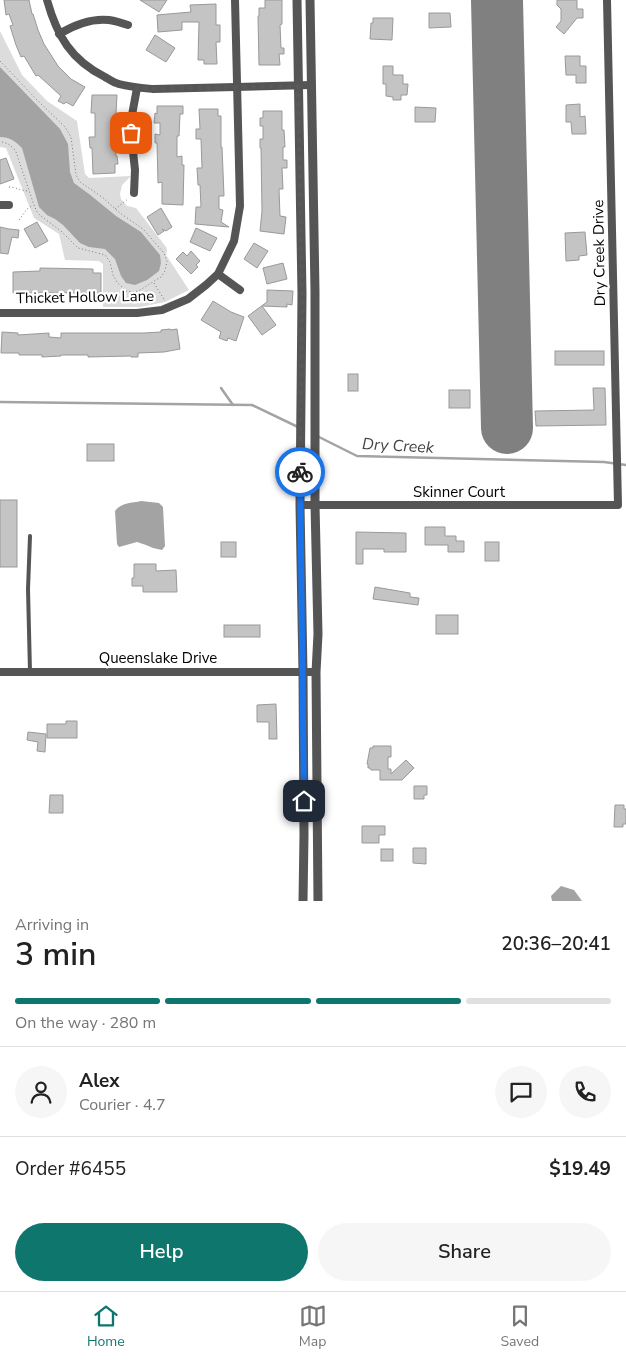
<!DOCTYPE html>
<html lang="en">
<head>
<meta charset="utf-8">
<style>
  :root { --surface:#fff; --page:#f6f6f6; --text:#222; --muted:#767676; --line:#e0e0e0; --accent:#0f766e }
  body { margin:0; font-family:"Nunito Sans",sans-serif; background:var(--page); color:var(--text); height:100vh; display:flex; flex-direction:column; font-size:19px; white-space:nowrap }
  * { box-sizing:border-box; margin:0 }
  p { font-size:16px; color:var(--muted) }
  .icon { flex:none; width:28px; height:28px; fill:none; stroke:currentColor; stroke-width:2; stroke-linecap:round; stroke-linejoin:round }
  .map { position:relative; height:901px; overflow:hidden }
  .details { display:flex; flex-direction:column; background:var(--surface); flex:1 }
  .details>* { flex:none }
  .pin { position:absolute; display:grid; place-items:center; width:42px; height:42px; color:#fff; margin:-21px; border-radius:10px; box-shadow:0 2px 8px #0006 }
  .courier { position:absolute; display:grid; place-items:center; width:50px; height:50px; margin:-25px; border:4px solid #1a73e8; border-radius:50%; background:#fff; color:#222; box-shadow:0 1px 6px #0007 }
  .headline em { font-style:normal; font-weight:600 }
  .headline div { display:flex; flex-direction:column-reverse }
  .headline { display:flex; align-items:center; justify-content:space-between; height:85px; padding:0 15px }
  h1 { font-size:32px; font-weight:600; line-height:38px }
  .bar { display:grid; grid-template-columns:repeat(4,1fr); gap:8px 5px; align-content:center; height:60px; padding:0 15px }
  .bar i { height:6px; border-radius:4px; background:var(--line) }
  .bar .active { background:var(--accent) }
  .bar p { grid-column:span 4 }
  .line { display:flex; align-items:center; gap:12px; padding:0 15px; border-top:1px solid var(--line) }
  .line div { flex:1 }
  .round { display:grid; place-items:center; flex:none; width:52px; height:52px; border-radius:26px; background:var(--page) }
  .primary-button { display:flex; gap:10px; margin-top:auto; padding:10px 15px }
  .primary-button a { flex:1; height:58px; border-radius:30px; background:var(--accent); color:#fff; font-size:20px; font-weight:600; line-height:58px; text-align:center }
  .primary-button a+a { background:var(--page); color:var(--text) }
  .tabs { display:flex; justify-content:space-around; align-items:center; height:70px; border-top:1px solid var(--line); background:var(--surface); font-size:14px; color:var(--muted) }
  .tabs a { display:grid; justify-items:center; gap:2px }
  .tabs .active { color:var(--accent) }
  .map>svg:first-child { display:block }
  .green { fill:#dcdcdc }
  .water { fill:#a3a3a3 }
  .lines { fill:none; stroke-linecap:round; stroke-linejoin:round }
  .stream { stroke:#a3a3a3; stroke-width:2.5 }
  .runway { stroke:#808080; stroke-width:52 }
  .building { fill:#c4c4c4; stroke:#999 }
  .path { stroke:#777; stroke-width:1; stroke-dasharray:1 2.5; stroke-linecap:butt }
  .service { stroke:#555; stroke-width:4 }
  .minor { stroke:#555; stroke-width:8 }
  .tertiary { stroke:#555; stroke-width:9 }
  .done { stroke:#595959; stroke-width:5; stroke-dasharray:0 9 }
  .route { stroke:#1a73e8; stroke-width:6 }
  .labels { text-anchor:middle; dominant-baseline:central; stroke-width:4.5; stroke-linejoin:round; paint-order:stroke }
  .street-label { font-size:15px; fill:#000; stroke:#fff }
  .water-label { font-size:16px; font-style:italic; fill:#444; stroke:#fff }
</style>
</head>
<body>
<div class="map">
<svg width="626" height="901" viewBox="0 0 626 901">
  <rect width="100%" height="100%" fill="#fff"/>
  <!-- green -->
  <polygon class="green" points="0,31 22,75 47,101 77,121 85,174 89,178 131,176 122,185 120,194 121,199 127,206 136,208 166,247 167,250 166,255 189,290 165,302 140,307 103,307 103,264 99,261 65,260 59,234 34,218 6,148 0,147"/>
  <!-- water -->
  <g class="water">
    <path d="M0 67 60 129 68 144 70 172 74 183 89 194 116 216 141 232 160 255 161 263 159 271 147 280 135 285 126 283 121 276 115 259 105 249 89 247 80 243 63 225 55 219 47 215 39 207 22 148C15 141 10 137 0 137Z"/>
    <path d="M141 501 159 503 163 507 165 546 162 550 153 548 146 545 137 542 119 547 117 544 115 511C120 503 132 503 141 501Z"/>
    <polygon points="561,886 574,890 582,901 552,901 551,896"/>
  </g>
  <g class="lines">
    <!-- stream -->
    <g class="stream">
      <polyline points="221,388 233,405"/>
      <polyline points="0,402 252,405 298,427"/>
      <polyline points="317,436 357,456 604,462 626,465"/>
    </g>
    <!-- runway -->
    <polyline class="runway" points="497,0 507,428"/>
  </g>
  <!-- building -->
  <g class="building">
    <polygon points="4,0 29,0 32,14 33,14 38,30 44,44 58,66 71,79 85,87 73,106 66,102 64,104 58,101 61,96 38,75 36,76 24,56 21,57 16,45 10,26 13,25 9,14 6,15"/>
    <polygon points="140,0 167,0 159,12"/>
    <polygon points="265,0 282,0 282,24 280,25 281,48 284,48 284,54 279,54 280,65 259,65 258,16 259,16 259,8 265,8"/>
    <polygon points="557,0 577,0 577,9 583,9 583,18 577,18 564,34 556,27 561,21 561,9 557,5"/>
    <polygon points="216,4 216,25 220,25 220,42 216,42 217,64 204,64 204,60 198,60 199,22 182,22 182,30 158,32 157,15 191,12 190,5"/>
    <polygon points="429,13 450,13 451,27 429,28"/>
    <polygon points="373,18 393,18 392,40 370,39 371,23 373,23"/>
    <polygon points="155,35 175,48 166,62 146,50"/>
    <polygon points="565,56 580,56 580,66 586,66 586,83 576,83 576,75 566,75"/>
    <polygon points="383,66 393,66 393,75 403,75 403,84 408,84 407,95 401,95 401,100 393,100 393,97 386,96 386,84 383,84"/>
    <polygon points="92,95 117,95 115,133 116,156 117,156 118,164 115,164 115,173 93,174 92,148 90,148 89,137 95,137 95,113 91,113"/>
    <polygon points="580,104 580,117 585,116 586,134 572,134 571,122 566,122 566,105"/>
    <polygon points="157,106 183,106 183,114 180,114 179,136 177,136 177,157 182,156 182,165 184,165 183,205 162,204 162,182 158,183 157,143 155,143 155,134 160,135 160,123 154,123 155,113 157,114"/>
    <polygon points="415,107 436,108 435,122 415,122"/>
    <polygon points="199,109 218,109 218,116 221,116 221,147 222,147 224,196 219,196 219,209 223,210 221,222 229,227 195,224 196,207 201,207 200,185 198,185 197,168 202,168 201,139 196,139 196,129 200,129"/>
    <polygon points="263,111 282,111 282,130 284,130 285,147 283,147 283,160 287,160 287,168 282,168 283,189 279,189 280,216 286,217 284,234 260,231 262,211 261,148 260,148 260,139 263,139 263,126 260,126 260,118 263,118"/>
    <polygon points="6,158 14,179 0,184 0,160"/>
    <polygon points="161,208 172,227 166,231 162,229 164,231 158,235 147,217"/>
    <polygon points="37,222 48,241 35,248 24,229"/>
    <polygon points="0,227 9,229 19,230 18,238 12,237 8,254 0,253"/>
    <polygon points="196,228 217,238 210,251 190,242"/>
    <polygon points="585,232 587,255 579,256 579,260 566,261 565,233"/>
    <polygon points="254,243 268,251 257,268 244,259"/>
    <polygon points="191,251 200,261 196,265 198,267 191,274 176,259 183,252 187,256"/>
    <polygon points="283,263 287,279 267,284 263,268"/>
    <polygon points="40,268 93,269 93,273 101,273 101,293 13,293 13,272 40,271"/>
    <polygon points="267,290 293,291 292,305 287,304 287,307 262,306 276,325 262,335 248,316 267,302"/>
    <polygon points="213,301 231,312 244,317 236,341 228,338 227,341 219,338 221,332 201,320"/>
    <polygon points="170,329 170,330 177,329 180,349 164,352 138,353 138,357 131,357 131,356 88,357 88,355 61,355 61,356 42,357 42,355 19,355 19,353 1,353 2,332 18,333 18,335 49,333 49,337 61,338 61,333 144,333 161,332 161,330"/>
    <rect x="555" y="351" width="49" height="14"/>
    <rect x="348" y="374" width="10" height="17"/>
    <polygon points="593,388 605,388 606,425 536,426 535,411 594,410"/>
    <rect x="449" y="390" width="21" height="18"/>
    <rect x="87" y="444" width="27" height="17"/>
    <rect x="0" y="500" width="17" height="67"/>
    <polygon points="425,527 445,527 445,536 456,536 456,541 464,541 464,552 448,552 448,545 425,545"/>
    <polygon points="356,532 406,533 406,552 384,552 384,549 363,549 363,564 356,564"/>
    <rect x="221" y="542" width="15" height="15"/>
    <rect x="485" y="542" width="14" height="19"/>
    <polygon points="134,564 156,564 156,571 176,570 177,592 143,592 143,586 132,586 132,578 134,578"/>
    <polygon points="375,587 410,593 410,597 419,598 418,605 373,599"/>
    <rect x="436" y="615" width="22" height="19"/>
    <rect x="224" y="625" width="36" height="12"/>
    <polygon points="276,704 277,739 269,739 269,722 257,722 257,705"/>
    <polygon points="66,721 77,721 77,738 47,738 47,724 66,724"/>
    <polygon points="28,732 46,734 45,752 37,751 38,742 27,740"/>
    <polygon points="373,746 391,746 391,757 388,757 388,769 391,769 391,774 406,760 414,768 402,780 380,780 380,770 371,770 370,768 368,768 368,764 367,764 370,748 373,748"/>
    <polygon points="414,786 427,786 427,795 424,795 424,799 414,799"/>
    <polygon points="50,795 63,795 63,813 49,813"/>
    <polygon points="615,805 624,805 624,809 626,809 626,824 623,824 623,827 614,827"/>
    <polygon points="362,826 385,826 385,835 379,835 379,843 362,843"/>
    <polygon points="413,848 426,848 426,864 413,863"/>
    <rect x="381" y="849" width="12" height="12"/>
  </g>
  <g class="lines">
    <!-- path -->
    <g class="path">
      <path d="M0 61 37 100 65 127 71 137 76 175 80 182 102 197 120 213 143 229 164 253 167 261 165 271 161 277 156 280 140 290 135 292 126 291 117 282 113 275 110 262 105 255 78 248 61 231 41 216 37 212 34 205 16 152C12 146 7 142 0 142"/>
      <path d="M9 187C16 187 21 191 29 191"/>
      <polyline points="115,209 128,199"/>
      <polyline points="19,220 27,209 33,205"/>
      <polyline points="154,283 165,301"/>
    </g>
    <!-- service -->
    <polyline class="service" points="30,536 28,589 30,672"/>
    <!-- minor -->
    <g class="minor">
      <path d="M47 0C57 36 71 60 105 77 110 80 114 83 119 84 130 87 142 88 153 89L311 85"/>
      <path d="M59 34C74 25 91 18 109 20 115 21 122 23 128 25"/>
      <polyline points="134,193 135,170 131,133 132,115 137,88"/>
      <polyline points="0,205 9,205"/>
      <polyline points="218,274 240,290"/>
      <polyline points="0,313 137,313 162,310 188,299 206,285 218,274 234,241 240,206 235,0"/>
      <polyline points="300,505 618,505 607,0"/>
      <polyline points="0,672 316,672"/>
    </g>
    <!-- tertiary -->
    <g class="tertiary">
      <polyline points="297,0 302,294 300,505 303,672 304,835 303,901"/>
      <polyline points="310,0 315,291 315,505 318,634 316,672 318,901"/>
    </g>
  </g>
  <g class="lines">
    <!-- done -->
    <polyline class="done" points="131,133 132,115 137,88 154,89 298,86 302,294 300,472"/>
    <!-- route -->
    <polyline class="route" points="300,472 304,801"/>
  </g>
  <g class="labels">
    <!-- street labels -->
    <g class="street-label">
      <text transform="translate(599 253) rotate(-91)">Dry Creek Drive</text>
      <text transform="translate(85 297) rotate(-1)">Thicket Hollow Lane</text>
      <text x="459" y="492">Skinner Court</text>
      <text x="158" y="658">Queenslake Drive</text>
    </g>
    <!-- water labels -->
    <g class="water-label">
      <text transform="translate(398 446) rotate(3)">Dry Creek</text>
    </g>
  </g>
</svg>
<div class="pin" style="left:131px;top:133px;background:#ea580c"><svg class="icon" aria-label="bag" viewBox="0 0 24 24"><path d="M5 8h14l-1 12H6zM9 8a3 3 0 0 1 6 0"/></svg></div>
<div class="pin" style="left:304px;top:801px;background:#1f2937"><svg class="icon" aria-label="home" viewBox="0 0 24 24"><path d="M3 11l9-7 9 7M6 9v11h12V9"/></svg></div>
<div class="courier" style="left:300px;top:472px"><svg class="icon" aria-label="bike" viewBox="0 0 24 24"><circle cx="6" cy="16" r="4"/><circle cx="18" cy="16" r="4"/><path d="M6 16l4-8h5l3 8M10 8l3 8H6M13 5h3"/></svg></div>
</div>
<section class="details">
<div class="headline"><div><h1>3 min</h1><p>Arriving in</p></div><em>20:36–20:41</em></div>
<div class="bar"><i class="active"></i><i class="active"></i><i class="active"></i><i></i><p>On the way · 280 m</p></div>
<div class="line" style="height:90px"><a class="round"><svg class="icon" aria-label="person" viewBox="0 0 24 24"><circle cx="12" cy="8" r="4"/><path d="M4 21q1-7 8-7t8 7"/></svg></a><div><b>Alex</b><p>Courier · 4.7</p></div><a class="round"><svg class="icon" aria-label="chat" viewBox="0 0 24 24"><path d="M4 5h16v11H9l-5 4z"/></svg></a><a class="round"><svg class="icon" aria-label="phone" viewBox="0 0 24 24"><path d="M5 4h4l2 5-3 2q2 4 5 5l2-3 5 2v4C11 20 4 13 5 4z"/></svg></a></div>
<div class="line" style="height:65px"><div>Order #6455</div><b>$19.49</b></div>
<div class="primary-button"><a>Help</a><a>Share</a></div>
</section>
<nav class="tabs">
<a class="active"><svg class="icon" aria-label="home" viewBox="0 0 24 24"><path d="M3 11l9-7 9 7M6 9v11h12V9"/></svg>Home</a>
<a><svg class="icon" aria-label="map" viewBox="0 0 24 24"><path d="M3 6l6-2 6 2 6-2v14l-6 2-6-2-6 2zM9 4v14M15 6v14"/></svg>Map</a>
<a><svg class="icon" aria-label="saved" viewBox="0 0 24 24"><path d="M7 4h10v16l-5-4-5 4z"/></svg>Saved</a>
</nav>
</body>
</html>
